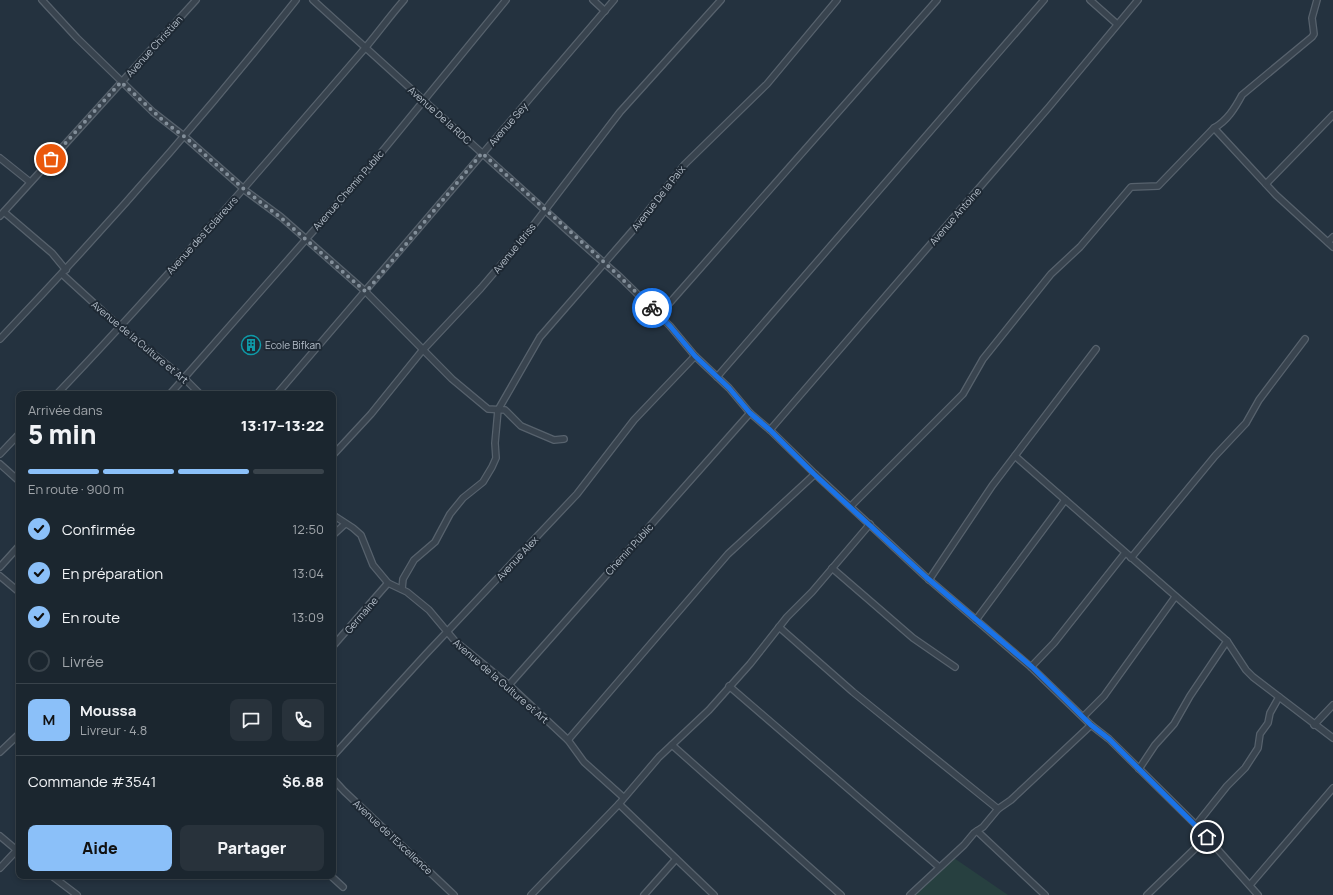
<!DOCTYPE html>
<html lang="fr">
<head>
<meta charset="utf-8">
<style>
  :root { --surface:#1b262f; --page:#28323b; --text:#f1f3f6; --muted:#a0a5aa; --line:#39434b; --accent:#8bc0f9 }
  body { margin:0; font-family:Manrope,sans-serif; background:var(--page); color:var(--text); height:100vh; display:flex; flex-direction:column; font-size:15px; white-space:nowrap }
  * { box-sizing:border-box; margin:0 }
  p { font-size:13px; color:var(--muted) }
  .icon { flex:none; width:22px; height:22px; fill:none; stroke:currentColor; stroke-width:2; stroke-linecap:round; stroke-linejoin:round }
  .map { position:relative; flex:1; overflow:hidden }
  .drawer { position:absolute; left:16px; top:391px; width:320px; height:488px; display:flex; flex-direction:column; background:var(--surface); border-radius:8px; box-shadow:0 2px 6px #0003,0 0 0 1px var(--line) }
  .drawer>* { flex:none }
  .pin { position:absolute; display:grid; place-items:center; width:34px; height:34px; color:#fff; margin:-17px; border:2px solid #fff; border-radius:50%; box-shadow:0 1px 4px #0007 }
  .courier { position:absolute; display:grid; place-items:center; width:40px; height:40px; margin:-20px; border:3px solid #1a73e8; border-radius:50%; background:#fff; color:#222; box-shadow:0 1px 5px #0007 }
  .summary em { font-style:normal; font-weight:800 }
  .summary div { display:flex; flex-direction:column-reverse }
  .summary { display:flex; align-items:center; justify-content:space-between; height:68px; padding:0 12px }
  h1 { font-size:26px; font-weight:800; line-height:30px }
  .bar { display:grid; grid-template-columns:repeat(4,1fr); gap:6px 4px; align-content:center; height:48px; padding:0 12px }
  .bar i { height:5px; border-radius:3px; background:var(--line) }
  .bar .active { background:var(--accent) }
  .bar p { grid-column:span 4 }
  .line { display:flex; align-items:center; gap:10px; padding:0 12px; border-top:1px solid var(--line) }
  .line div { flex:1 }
  .round { display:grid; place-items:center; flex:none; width:42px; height:42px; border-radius:8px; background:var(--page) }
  ol { padding:0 12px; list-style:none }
  li { display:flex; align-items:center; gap:12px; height:44px }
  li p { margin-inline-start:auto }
  li .icon { padding:4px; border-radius:50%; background:var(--accent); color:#111; stroke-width:4 }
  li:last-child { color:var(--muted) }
  li i { width:22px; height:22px; border:2px solid var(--line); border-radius:50% }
  .cta { display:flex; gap:8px; margin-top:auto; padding:8px 12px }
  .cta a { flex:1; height:46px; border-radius:8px; background:var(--accent); color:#111; font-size:16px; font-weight:800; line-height:46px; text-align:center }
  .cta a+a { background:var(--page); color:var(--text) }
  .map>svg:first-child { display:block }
  .green { fill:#274040 }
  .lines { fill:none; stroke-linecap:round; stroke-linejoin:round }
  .minor-casing { stroke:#57626d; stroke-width:8 }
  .minor { stroke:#39444f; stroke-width:5.5 }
  .done { stroke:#828e99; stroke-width:4; stroke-dasharray:0 7.2 }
  .route { stroke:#1a73e8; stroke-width:5 }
  .labels { text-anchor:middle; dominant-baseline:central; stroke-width:4; stroke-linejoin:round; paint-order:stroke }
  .street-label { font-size:10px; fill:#b5bfca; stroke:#1e2934 }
  .poi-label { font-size:10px; fill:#b5bfca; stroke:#1e2934; text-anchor:start }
</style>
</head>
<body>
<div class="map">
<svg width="1333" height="895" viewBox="0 0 1333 895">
  <rect width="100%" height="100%" fill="#24323f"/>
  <!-- green -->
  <polygon class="green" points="951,856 1008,895 907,895"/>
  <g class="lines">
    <defs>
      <g id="minor">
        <polyline points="42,0 77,38 153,112 185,137 246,191 281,217 366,292 452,379 488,409 505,410 521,426 554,440 564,439"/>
        <polyline points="313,0 569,232 620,277 670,326 695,356 729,388 750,413 770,430 815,474 926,577 1031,667 1091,725 1109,739 1196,825 1258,895"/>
        <polyline points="593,0 605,11"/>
        <polyline points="1090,0 1117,24"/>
        <polyline points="1214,128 1276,195 1333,247"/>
        <polyline points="0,158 30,182"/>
        <polyline points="1266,184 1333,115"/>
        <polyline points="4,212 52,253 66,270"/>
        <polyline points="0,216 196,0"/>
        <polyline points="1328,242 1333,237"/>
        <polyline points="62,274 120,327 185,379 200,394"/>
        <polyline points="659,315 937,0"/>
        <path d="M0 339C104 230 203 118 296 0"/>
        <polyline points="717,377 1044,0"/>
        <path d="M57 394C162 284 261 169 360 54 375 37 389 17 404 0"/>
        <polyline points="170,394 367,170 506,0"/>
        <polyline points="277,394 614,0"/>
        <polyline points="770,430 1049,107 1138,0"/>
        <polyline points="0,454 19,434"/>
        <polyline points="333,455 371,414 421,352 481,288 523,239 620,112 721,0"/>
        <polyline points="1015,456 1227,641 1246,670 1253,677 1333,738"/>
        <polyline points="0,464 19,481"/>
        <path d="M851 506 963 394 983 359 1051 274 1080 247 1131 187 1158 186 1214 128C1227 121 1235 108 1242 95L1312 37 1314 34 1312 18 1317 0"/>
        <polyline points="333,515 353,528 361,535 373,565 388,583 407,592 429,610 455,641 509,685 568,740 584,762 623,797"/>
        <polyline points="333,535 345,524"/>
        <polyline points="1131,558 1215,456 1246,423 1259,400 1305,339"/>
        <polyline points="0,567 19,546"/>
        <polyline points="832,568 913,638 955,667"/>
        <polyline points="0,576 19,592"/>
        <polyline points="929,580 992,486 1096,349"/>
        <polyline points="402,589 403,579 414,560 435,542 450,514 463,498 483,482 492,467 496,458 495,443 498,410 540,337 634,229 685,164 767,84 837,0"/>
        <polyline points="976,620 1065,500"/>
        <polyline points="779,627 853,692 998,809"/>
        <polyline points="333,646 388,583"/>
        <polyline points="1031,667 1054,643 1125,553"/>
        <polyline points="509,685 750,413"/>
        <polyline points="729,686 939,867"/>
        <polyline points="1084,716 1104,696 1175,597"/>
        <polyline points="1314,725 1333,705"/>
        <polyline points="568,740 728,554 815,474"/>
        <polyline points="672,745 841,895"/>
        <polyline points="0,752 19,734"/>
        <polyline points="333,756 426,654 577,494 634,420 695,356"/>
        <polyline points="1139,769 1155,745 1174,724 1190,696 1227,641"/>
        <polyline points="333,779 344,791 454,895"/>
        <polyline points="619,804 714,895"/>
        <polyline points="1196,825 1227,786 1245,768 1258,748 1260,734 1268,723 1270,713 1279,697"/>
        <polyline points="977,831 1045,895"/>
        <polyline points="0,836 19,852"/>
        <polyline points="0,868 16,851"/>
        <polyline points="52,876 77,895"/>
        <polyline points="331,876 343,887"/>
        <polyline points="1250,885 1333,788"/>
        <polyline points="531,895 619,804 659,757 709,710 750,664 787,617 812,592 870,524"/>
        <polyline points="644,895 676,859"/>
        <polyline points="910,895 964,845 974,833 983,827 998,809 1011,800 1091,725"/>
        <polyline points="1147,895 1207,837"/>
      </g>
    </defs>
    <!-- minor casing -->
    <use href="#minor" class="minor-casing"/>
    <!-- minor -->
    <use href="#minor" class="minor"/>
  </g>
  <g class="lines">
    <!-- done -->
    <path class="done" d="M51 159 121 82 167 124 185 137 246 191 280 217 366 292 482 153C539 205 598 254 652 308"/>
    <!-- route -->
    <polyline class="route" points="652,308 670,326 695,356 729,388 750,413 770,430 814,474 926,577 1032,667 1091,725 1109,739 1207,837"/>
  </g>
  <!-- icons -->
  <defs>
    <symbol id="building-ring" viewBox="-11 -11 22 22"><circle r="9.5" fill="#1e2934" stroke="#0f9aa8" stroke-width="1.5"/><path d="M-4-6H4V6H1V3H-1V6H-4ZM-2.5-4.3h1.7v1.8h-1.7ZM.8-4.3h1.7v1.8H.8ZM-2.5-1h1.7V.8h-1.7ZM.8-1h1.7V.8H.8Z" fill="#0f9aa8"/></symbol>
  </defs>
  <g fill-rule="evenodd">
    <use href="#building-ring" x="240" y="334" width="22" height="22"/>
  </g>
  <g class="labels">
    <!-- street labels -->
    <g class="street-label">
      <text transform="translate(154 46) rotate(-48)">Avenue Christian</text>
      <text transform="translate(440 115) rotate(42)">Avenue De la RDC</text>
      <text transform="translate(508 124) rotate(-49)">Avenue Sey</text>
      <text transform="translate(348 190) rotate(-49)">Avenue Chemin Public</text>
      <text transform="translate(658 198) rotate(-52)">Avenue De la Paix</text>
      <text transform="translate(955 216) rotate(-49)">Avenue Antoine</text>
      <text transform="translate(202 235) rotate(-48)">Avenue des Eclaireurs</text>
      <text transform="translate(514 248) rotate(-51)">Avenue Idriss</text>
      <text transform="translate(140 342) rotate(40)">Avenue de la Culture et Art</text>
      <text transform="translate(629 549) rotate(-48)">Chemin Public</text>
      <text transform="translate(517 558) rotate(-47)">Avenue Alex</text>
      <text transform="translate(361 615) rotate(-49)">Germaine</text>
      <text transform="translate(501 681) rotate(41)">Avenue de la Culture et Art</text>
      <text transform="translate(393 837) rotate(43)">Avenue de l'Excellence</text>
    </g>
    <!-- poi labels -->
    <g class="poi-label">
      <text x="265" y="345">Ecole Bifkan</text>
    </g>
  </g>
</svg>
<div class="pin" style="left:51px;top:159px;background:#ea580c"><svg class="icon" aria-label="bag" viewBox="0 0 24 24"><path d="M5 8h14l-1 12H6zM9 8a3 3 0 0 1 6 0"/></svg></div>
<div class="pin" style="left:1207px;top:837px;background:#1f2937"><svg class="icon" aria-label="home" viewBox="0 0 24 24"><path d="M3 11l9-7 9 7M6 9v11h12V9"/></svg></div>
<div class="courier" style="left:652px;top:308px"><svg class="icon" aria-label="bike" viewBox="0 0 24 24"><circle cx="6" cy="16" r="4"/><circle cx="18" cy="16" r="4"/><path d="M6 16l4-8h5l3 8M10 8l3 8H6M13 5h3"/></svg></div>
<section class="drawer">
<div class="summary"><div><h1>5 min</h1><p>Arrivée dans</p></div><em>13:17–13:22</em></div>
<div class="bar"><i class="active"></i><i class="active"></i><i class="active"></i><i></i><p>En route · 900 m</p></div>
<ol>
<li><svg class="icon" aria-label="check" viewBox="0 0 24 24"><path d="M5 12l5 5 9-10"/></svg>Confirmée<p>12:50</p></li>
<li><svg class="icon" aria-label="check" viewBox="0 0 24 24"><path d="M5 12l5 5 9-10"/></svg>En préparation<p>13:04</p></li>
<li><svg class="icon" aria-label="check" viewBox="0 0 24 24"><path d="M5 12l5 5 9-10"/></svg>En route<p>13:09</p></li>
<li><i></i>Livrée</li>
</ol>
<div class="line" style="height:72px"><b class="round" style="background:var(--accent);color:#111">M</b><div><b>Moussa</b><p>Livreur · 4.8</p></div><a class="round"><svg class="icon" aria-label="chat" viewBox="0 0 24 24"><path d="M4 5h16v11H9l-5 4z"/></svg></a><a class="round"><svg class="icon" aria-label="phone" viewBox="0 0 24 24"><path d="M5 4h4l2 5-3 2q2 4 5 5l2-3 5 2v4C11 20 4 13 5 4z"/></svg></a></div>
<div class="line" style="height:52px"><div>Commande #3541</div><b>$6.88</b></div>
<div class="cta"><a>Aide</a><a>Partager</a></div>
</section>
</div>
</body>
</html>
